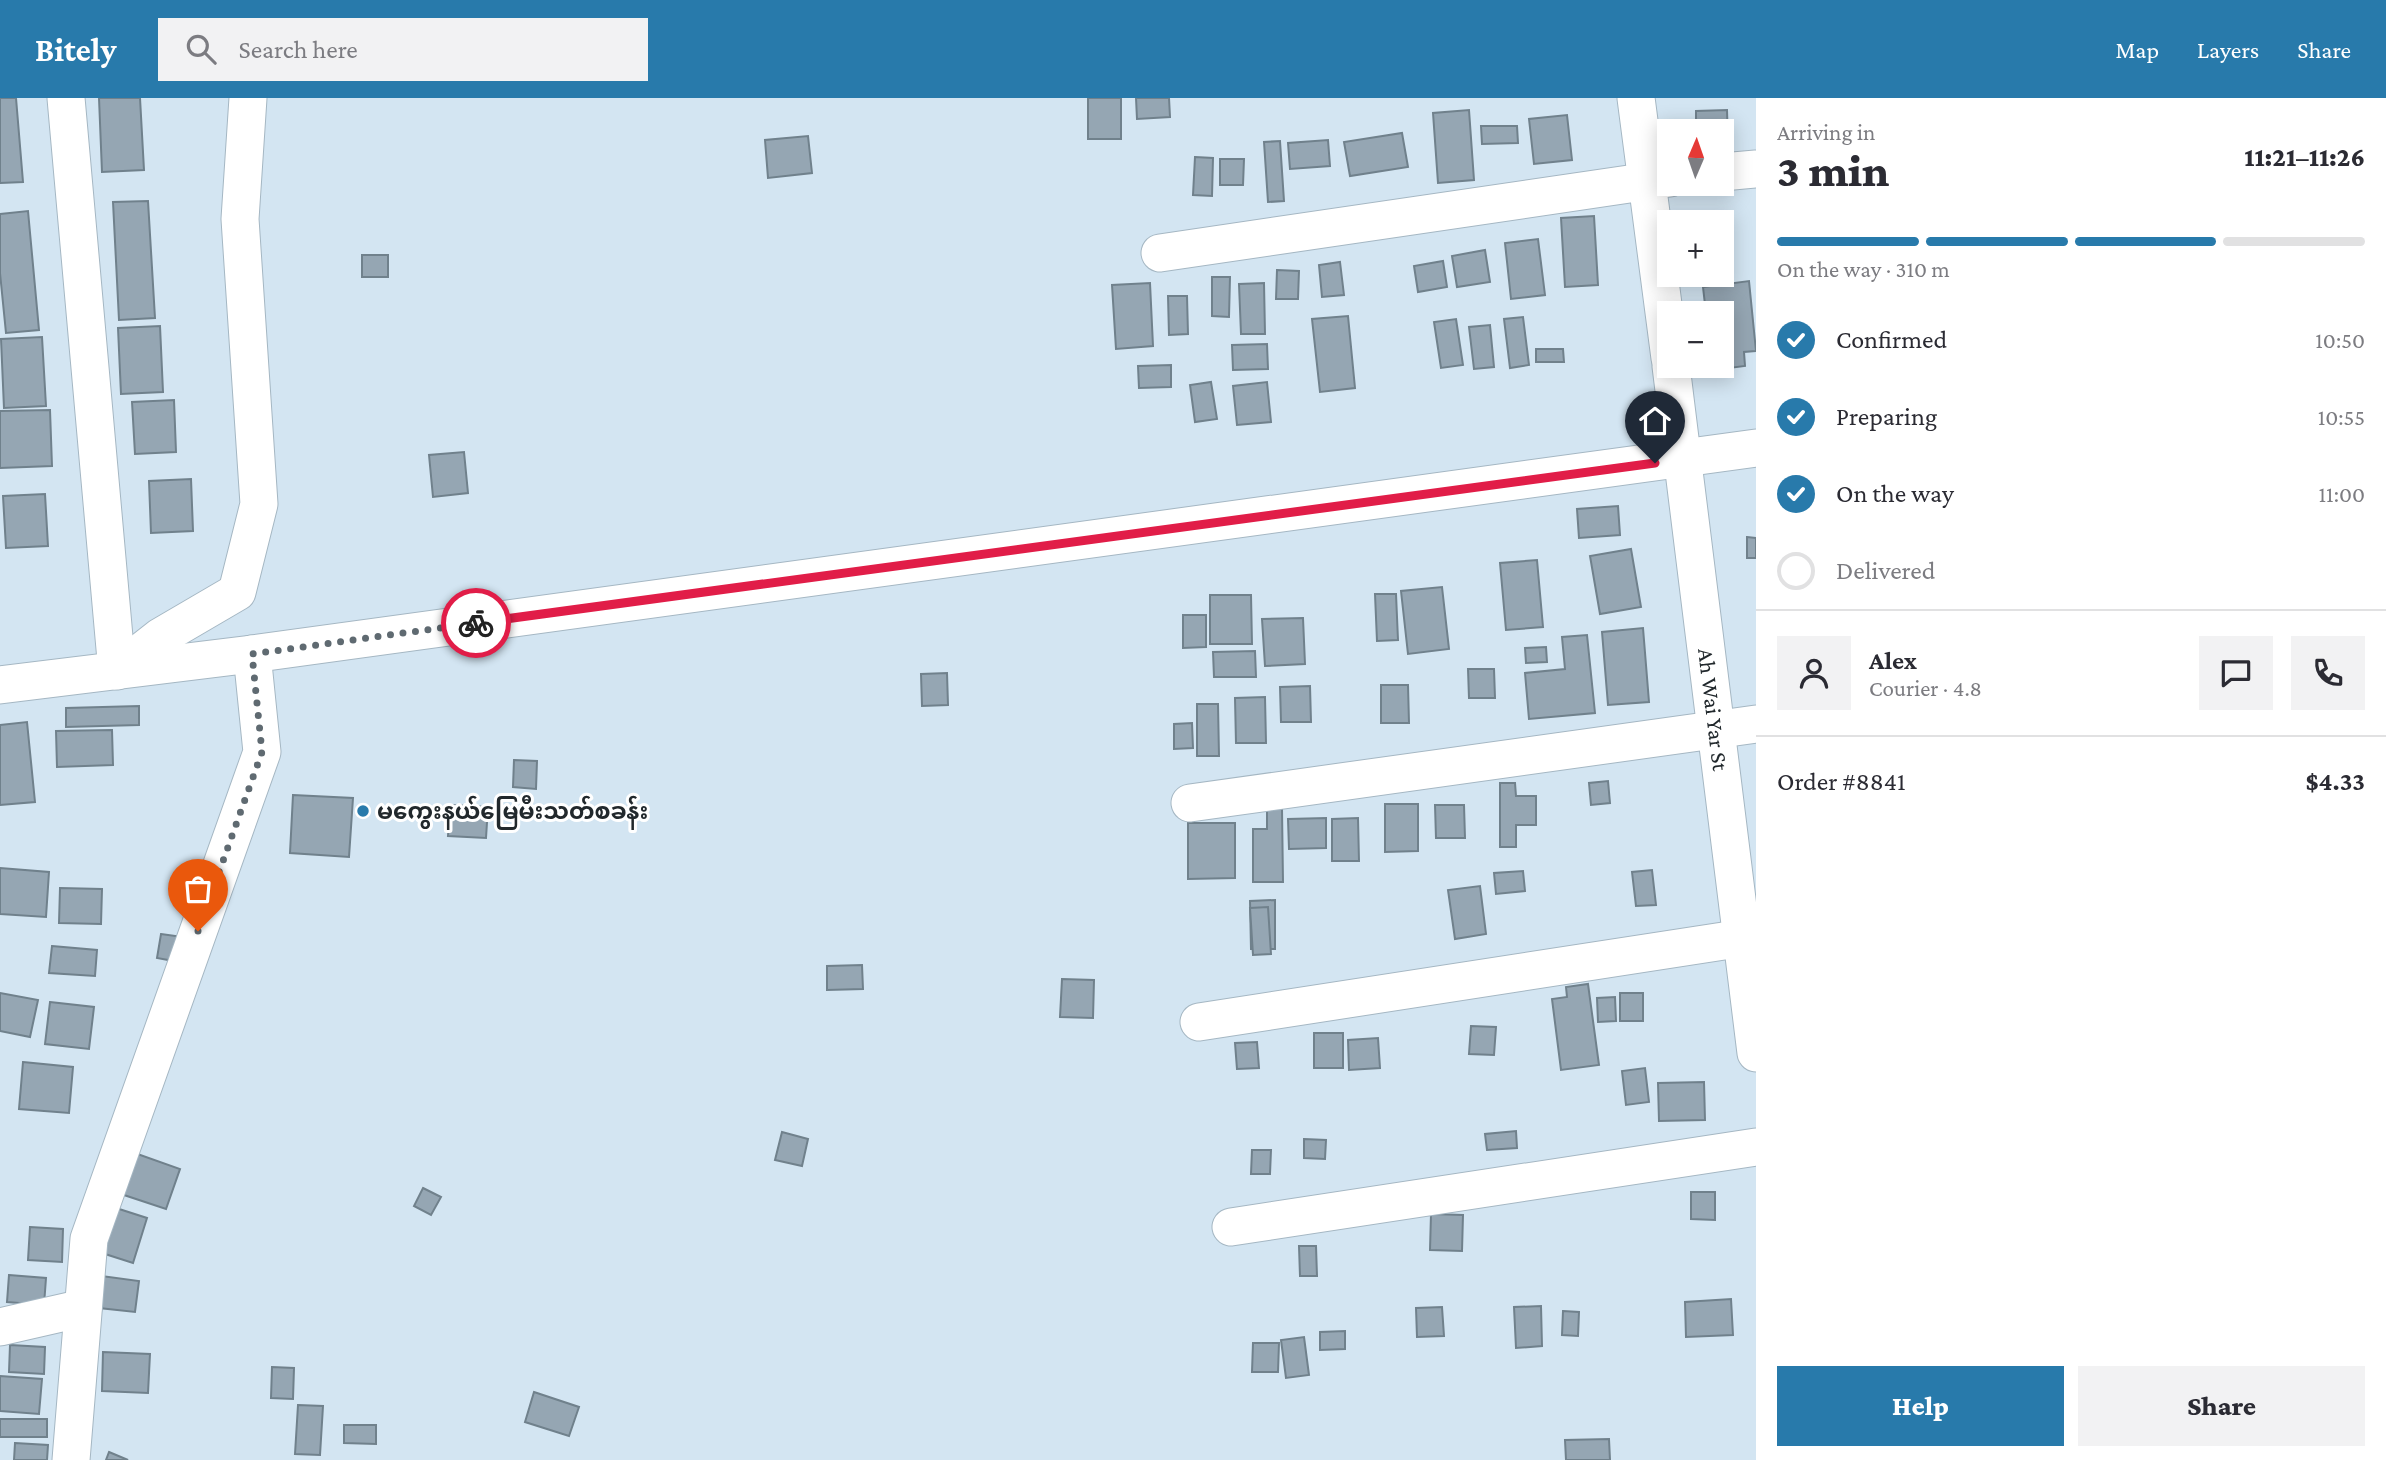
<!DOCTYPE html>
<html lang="en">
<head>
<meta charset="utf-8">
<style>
  :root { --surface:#fff; --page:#f2f2f3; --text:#2b2b33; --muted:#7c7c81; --line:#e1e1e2; --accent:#287aab }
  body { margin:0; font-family:"Crimson Pro","Noto Sans Myanmar",serif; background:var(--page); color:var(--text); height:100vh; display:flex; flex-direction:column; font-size:26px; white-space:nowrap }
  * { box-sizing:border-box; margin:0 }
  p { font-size:23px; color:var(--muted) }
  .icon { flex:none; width:38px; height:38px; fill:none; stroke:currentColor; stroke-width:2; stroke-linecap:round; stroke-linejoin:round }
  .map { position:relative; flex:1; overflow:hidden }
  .sheet { display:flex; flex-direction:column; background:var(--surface); width:630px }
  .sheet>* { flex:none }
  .needle { width:46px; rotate:2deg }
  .buttons { position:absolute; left:1657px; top:21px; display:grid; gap:14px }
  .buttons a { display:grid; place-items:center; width:77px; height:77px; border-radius:0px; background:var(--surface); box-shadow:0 4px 18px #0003; font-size:35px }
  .pin { position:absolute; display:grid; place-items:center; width:60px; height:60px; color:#fff; margin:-72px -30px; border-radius:50% 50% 50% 0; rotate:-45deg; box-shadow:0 0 7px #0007 }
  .pin .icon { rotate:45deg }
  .courier { position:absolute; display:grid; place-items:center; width:70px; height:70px; margin:-35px; border:5px solid #e11d48; border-radius:50%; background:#fff; color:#222; box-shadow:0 2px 9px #0007 }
  .head em { font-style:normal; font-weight:800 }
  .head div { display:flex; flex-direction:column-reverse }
  .head { display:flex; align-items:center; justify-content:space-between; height:119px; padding:0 21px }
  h1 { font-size:46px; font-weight:800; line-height:52px }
  .bar { display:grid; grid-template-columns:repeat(4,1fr); gap:10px 7px; align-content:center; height:84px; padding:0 21px }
  .bar i { height:9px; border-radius:5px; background:var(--line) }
  .bar .on { background:var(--accent) }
  .bar p { grid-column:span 4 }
  .line { display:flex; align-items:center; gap:18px; padding:0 21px; border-top:2px solid var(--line) }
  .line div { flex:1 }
  .round { display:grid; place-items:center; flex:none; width:74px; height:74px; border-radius:0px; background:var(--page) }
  ol { padding:0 21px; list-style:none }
  li { display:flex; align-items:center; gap:21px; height:77px }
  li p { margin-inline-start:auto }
  li .icon { padding:7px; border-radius:50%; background:var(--accent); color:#fff; stroke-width:4 }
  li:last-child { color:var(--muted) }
  li i { width:38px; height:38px; border:4px solid var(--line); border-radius:50% }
  .cta { display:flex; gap:14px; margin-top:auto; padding:14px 21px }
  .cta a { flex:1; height:80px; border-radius:0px; background:var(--accent); color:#fff; font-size:28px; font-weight:800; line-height:80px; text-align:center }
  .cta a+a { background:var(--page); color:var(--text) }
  header { display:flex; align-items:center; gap:42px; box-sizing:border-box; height:98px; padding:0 35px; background:var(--accent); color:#fff }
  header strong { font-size:33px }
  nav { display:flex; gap:38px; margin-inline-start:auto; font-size:24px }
  .search { width:490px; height:63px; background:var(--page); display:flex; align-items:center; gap:18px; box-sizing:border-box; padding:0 24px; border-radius:0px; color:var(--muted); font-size:26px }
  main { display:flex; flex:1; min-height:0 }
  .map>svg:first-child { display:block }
  .building { fill:#95a6b3; stroke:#70818c; stroke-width:2 }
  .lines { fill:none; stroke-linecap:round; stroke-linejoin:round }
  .minor-casing { stroke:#a5b7c3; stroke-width:39 }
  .minor { stroke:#fff; stroke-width:37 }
  .done { stroke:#5f6a71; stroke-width:7; stroke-dasharray:0 12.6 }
  .route { stroke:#e11d48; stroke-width:9 }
  .poi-dot { fill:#287aab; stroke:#fff; stroke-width:2.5 }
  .labels { text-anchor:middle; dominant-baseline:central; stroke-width:6; stroke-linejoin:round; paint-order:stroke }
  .street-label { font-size:23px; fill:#21282c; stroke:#fff }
  .poi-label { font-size:23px; font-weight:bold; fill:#21282c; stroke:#fff; text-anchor:start }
</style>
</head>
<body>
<header>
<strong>Bitely</strong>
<div class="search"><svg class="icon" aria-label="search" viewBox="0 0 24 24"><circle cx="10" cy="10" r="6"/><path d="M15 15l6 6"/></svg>Search here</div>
<nav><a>Map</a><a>Layers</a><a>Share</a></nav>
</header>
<main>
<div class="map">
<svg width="1756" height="1362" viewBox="0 0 1756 1362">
  <rect width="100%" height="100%" fill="#d3e5f2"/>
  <!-- building -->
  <g class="building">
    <polygon points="0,0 16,0 23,84 0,85"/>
    <polygon points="99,0 140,0 144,72 102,74"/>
    <rect x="1088" y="0" width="33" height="41"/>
    <polygon points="1136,0 1169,0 1170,19 1137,21"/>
    <polygon points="1469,12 1474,82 1438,85 1433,15"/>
    <polygon points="1727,12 1728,46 1722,46 1722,33 1696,33 1696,13"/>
    <polygon points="1567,17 1572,62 1534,66 1529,21"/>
    <polygon points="1481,28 1517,28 1518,45 1482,46"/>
    <polygon points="1402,35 1408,69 1350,78 1344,44"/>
    <polygon points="808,38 812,75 768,80 765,42"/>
    <polygon points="1328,42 1330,68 1290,71 1288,45"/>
    <polygon points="1280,43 1284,103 1268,104 1264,44"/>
    <polygon points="1195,59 1213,60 1212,98 1193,97"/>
    <polygon points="1220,61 1244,61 1243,87 1220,87"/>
    <polygon points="148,103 155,220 119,222 113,104"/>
    <polygon points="28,113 39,232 6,235 0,175 0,116"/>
    <polygon points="1594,118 1598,187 1565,189 1561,120"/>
    <polygon points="1538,141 1545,197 1511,201 1505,145"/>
    <polygon points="1485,152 1490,184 1457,189 1452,158"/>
    <rect x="362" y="157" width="26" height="22"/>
    <polygon points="1443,163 1447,189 1418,194 1414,168"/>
    <polygon points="1340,164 1344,197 1322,199 1319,167"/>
    <polygon points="1277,172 1299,173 1298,201 1276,201"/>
    <polygon points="1212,179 1230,179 1229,219 1212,218"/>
    <polygon points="1749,183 1756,253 1744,254 1745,268 1714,272 1713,268 1722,268 1722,215 1706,215 1703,189"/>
    <polygon points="1150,185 1153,248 1116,251 1112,187"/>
    <polygon points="1264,185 1265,236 1241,236 1239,186"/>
    <polygon points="1168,198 1187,198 1188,236 1169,237"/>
    <polygon points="1348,218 1355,290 1320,294 1312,221"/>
    <polygon points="1523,219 1529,267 1510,270 1504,221"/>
    <polygon points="1456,221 1463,267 1441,270 1434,224"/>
    <polygon points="1490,227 1494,269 1474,271 1469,229"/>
    <polygon points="160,228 163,294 121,296 118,230"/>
    <polygon points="42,239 46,308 4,310 1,241"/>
    <polygon points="1267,246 1268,271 1233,272 1232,247"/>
    <polygon points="1536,251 1563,251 1564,264 1536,264"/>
    <polygon points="1171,267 1171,289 1139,290 1138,268"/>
    <polygon points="1211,284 1217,321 1195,324 1190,287"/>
    <polygon points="1267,284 1271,324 1237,327 1233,288"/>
    <polygon points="174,302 176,354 135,356 132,304"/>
    <polygon points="50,312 52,368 0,370 0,313"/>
    <polygon points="464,354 468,395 433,399 429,357"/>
    <polygon points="191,381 193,433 151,435 149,383"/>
    <polygon points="45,396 48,448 6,450 3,398"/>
    <polygon points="1618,408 1620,437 1579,440 1577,411"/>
    <polygon points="1747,439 1756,440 1756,460 1747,460"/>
    <polygon points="1631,451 1641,509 1600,516 1590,458"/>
    <polygon points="1537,462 1543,529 1506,532 1500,465"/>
    <polygon points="1442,489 1449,551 1408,556 1401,493"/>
    <polygon points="1375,496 1396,496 1398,542 1377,543"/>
    <polygon points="1210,497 1251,497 1252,546 1210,546"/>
    <polygon points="1183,517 1206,517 1206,549 1183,550"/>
    <polygon points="1303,520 1305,566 1265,568 1262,521"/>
    <polygon points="1643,530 1649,604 1608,607 1602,534"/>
    <polygon points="1587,537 1595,615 1529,621 1525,575 1565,571 1562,539"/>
    <polygon points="1546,549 1547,564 1526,565 1525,550"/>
    <polygon points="1255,553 1256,579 1214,579 1213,554"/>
    <polygon points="1468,571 1494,571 1495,600 1469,600"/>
    <polygon points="947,575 948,607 922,608 921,576"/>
    <polygon points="1381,587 1408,587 1409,625 1381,625"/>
    <polygon points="1310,588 1311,624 1281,624 1280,589"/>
    <polygon points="1265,599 1266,645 1236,645 1235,600"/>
    <polygon points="1197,606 1218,606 1219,658 1197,658"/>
    <polygon points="139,608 139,627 66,629 66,610"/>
    <polygon points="27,624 35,704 0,707 0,627"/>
    <polygon points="1192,625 1193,650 1174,651 1174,626"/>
    <polygon points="112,632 113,667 57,669 56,633"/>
    <polygon points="514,662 537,663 536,691 513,689"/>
    <polygon points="1608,683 1610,705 1591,707 1589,685"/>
    <polygon points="1500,685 1515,685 1516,698 1536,698 1536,727 1516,727 1516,749 1500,749"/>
    <polygon points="293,697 353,700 349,759 290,755"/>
    <polygon points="1385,706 1418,706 1418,753 1385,754"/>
    <polygon points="450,707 488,709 486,740 448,738"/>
    <polygon points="1435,707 1464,707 1465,740 1436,740"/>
    <polygon points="1267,711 1282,711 1283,784 1253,784 1253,731 1267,731"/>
    <polygon points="1326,720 1326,750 1289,751 1288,721"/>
    <polygon points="1358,720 1359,763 1332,763 1332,721"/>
    <polygon points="1188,725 1235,725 1235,780 1188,781"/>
    <polygon points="0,770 49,774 46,819 0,816"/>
    <polygon points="1652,772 1656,807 1636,808 1632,774"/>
    <polygon points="1523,773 1525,793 1496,796 1494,775"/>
    <polygon points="1480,788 1486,836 1455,841 1448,792"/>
    <polygon points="60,790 102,791 101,826 59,825"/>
    <polygon points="1275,802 1275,851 1251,851 1250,803"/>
    <polygon points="1268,809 1271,856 1253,857 1250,810"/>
    <polygon points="161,836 183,839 179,864 157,860"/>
    <polygon points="52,848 97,852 95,878 49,875"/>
    <polygon points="862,867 863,891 827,892 827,868"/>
    <polygon points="1062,881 1094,882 1093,920 1060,919"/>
    <polygon points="1588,886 1599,967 1561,972 1552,901 1567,899 1566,889"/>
    <polygon points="0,895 38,902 30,939 0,933"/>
    <rect x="1620" y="895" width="23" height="28"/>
    <polygon points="1615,899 1616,923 1598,924 1597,900"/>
    <polygon points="50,904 94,909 89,951 45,946"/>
    <polygon points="1471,928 1496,929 1494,957 1469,956"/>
    <rect x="1314" y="935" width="29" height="35"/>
    <polygon points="1378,940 1380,970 1349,972 1348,942"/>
    <polygon points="1257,944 1259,970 1237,971 1235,945"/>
    <polygon points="23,964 73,969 69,1015 19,1011"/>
    <polygon points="1645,970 1649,1004 1626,1007 1622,973"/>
    <polygon points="1704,984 1705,1022 1659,1023 1658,985"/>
    <polygon points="1516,1033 1517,1050 1487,1052 1485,1036"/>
    <polygon points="782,1034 808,1041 802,1068 775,1062"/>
    <polygon points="1304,1041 1326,1042 1325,1061 1304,1060"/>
    <polygon points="1252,1052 1271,1052 1270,1076 1251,1076"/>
    <polygon points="129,1053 180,1071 166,1111 115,1094"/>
    <polygon points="423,1090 441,1099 431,1117 414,1108"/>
    <polygon points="1691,1094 1715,1094 1715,1122 1691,1121"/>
    <polygon points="116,1110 147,1120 133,1165 102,1155"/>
    <polygon points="1431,1116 1463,1117 1462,1153 1430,1152"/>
    <polygon points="30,1129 63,1131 62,1164 28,1162"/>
    <polygon points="1299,1148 1316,1148 1317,1178 1300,1178"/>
    <polygon points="9,1177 46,1180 44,1207 7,1204"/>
    <polygon points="94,1177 139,1183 135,1214 90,1209"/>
    <polygon points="1731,1201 1733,1237 1686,1239 1685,1204"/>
    <polygon points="1541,1208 1542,1248 1516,1250 1514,1209"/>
    <polygon points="1442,1209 1444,1238 1417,1239 1416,1210"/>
    <polygon points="1563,1213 1579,1214 1578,1238 1562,1237"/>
    <polygon points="1345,1233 1345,1251 1320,1252 1320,1234"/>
    <polygon points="1304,1239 1309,1277 1286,1280 1281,1242"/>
    <polygon points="1253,1245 1279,1245 1278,1274 1252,1274"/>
    <polygon points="10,1247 45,1249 44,1276 9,1274"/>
    <polygon points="103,1254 150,1256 148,1295 102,1293"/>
    <polygon points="272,1269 294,1270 293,1301 271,1300"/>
    <polygon points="0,1278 42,1281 39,1316 0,1313"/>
    <polygon points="534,1294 579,1309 569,1338 525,1324"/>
    <polygon points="298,1307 323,1308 320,1357 295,1356"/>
    <rect x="0" y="1321" width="47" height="18"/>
    <polygon points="344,1327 376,1327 376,1346 344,1345"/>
    <polygon points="1609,1341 1610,1362 1566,1362 1565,1342"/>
    <polygon points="15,1345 48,1347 47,1362 14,1362"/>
    <polygon points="109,1354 128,1362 106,1362"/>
  </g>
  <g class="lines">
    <defs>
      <g id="minor">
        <polyline points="66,0 117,573"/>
        <polyline points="1636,0 1670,260"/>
        <polyline points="1722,74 1756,71"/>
        <polyline points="1160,155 1670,80"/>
        <path id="s1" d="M1671 268 1756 955"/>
        <polyline points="118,572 160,539 237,494 259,406 240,121 248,0"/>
        <polyline points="0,587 252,556 1756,350"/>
        <polyline points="1190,705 1756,626"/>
        <polyline points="1199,924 1756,838"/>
        <polyline points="1231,1129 1756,1049"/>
        <polyline points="0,1229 83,1210"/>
        <polyline points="71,1362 89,1141 262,654 252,556"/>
      </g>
    </defs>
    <!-- minor casing -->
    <use href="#minor" class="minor-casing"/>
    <!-- minor -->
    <use href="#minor" class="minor"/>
  </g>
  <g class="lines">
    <!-- done -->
    <polyline class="done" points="198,833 262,654 252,556 476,525"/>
    <!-- route -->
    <polyline class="route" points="476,525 1655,365"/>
  </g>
  <!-- markers -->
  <circle class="poi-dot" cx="363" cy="713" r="7"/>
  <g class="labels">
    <!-- street labels -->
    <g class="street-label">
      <text stroke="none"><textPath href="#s1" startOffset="346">Ah Wai Yar St</textPath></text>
    </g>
    <!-- poi labels -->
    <g class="poi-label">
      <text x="377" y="713">မကွေးနယ်မြေမီးသတ်စခန်း</text>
    </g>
  </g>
</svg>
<div class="buttons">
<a><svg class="needle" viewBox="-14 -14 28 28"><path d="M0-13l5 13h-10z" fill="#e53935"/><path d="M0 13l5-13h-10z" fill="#7c7c81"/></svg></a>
<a>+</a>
<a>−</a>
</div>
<div class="pin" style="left:198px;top:833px;background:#ea580c"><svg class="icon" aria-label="bag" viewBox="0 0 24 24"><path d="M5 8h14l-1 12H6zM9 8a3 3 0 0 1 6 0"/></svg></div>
<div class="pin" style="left:1655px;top:365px;background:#1f2937"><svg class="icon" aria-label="home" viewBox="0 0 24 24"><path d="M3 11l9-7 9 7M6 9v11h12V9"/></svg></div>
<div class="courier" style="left:476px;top:525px"><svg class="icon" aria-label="bike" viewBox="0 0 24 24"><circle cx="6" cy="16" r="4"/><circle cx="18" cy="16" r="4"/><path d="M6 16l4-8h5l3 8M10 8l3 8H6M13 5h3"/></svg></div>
</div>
<section class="sheet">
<div class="head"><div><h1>3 min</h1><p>Arriving in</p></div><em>11:21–11:26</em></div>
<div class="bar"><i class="on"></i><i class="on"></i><i class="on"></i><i></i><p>On the way · 310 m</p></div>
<ol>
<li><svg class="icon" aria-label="check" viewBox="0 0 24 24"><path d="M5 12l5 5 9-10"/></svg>Confirmed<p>10:50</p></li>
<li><svg class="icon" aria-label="check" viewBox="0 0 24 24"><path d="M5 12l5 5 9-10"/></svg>Preparing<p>10:55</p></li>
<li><svg class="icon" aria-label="check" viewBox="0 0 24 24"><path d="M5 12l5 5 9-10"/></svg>On the way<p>11:00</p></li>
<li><i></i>Delivered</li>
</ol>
<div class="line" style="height:126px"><a class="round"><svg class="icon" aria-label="person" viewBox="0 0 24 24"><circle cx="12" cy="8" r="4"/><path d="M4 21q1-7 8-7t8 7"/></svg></a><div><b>Alex</b><p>Courier · 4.8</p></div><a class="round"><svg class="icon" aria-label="chat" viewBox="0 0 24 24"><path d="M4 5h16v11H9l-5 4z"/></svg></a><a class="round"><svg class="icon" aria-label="phone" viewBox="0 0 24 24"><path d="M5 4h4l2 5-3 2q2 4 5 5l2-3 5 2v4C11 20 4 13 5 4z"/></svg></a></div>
<div class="line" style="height:91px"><div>Order #8841</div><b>$4.33</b></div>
<div class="cta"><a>Help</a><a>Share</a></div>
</section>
</main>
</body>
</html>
